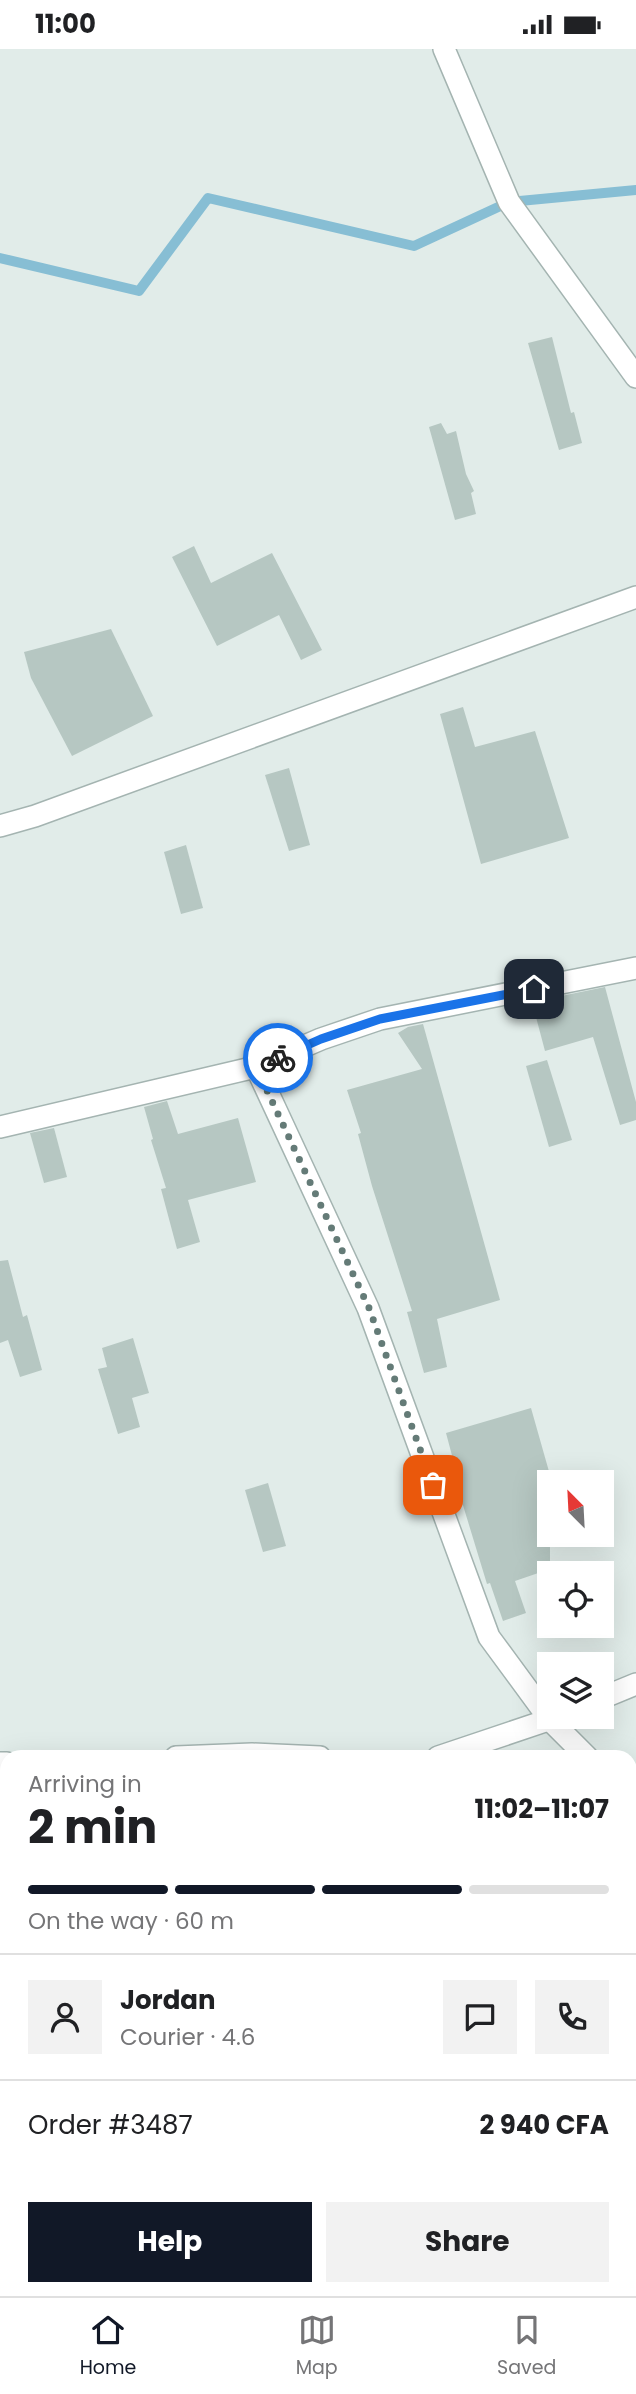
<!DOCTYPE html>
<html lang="en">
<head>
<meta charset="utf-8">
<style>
  :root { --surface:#fff; --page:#f2f2f2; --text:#202124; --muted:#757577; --line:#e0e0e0; --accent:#111827 }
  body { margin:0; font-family:Poppins,sans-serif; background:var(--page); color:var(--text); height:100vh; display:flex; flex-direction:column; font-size:26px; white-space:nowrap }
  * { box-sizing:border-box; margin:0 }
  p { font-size:23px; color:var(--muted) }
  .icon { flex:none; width:38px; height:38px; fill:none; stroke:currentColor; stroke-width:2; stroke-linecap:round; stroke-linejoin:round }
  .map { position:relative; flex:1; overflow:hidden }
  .drawer { position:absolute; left:0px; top:1701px; width:637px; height:546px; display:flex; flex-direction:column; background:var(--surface); border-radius:21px 21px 0 0; box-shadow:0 7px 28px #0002 }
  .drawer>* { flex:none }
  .needle { width:46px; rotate:336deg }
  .tools { position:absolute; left:537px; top:1421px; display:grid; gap:14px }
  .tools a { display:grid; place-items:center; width:77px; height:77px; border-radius:0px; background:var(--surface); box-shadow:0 7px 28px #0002; font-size:35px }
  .pin { position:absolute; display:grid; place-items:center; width:60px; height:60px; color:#fff; margin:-30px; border-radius:14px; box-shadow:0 4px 10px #0006 }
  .courier { position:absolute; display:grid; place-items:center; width:70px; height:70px; margin:-35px; border:5px solid #1a73e8; border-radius:50%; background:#fff; color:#222; box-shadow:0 2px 9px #0007 }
  .overview em { font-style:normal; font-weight:700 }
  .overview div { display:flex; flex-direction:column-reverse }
  .overview { display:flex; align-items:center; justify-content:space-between; height:119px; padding:0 28px }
  h1 { font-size:46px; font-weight:700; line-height:52px }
  .bar { display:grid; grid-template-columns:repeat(4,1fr); gap:10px 7px; align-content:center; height:84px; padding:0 28px }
  .bar i { height:9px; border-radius:5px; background:var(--line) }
  .bar .selected { background:var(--accent) }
  .bar p { grid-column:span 4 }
  .line { display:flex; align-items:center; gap:18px; padding:0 28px; border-top:2px solid var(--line) }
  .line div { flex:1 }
  .round { display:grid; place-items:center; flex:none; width:74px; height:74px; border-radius:0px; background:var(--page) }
  .primary-button { display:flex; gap:14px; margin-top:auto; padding:14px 28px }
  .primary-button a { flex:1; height:80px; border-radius:0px; background:var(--accent); color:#fff; font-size:28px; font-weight:700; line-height:80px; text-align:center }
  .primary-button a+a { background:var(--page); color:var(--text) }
  .status { display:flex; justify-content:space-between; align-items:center; height:49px; padding:0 35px; background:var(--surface); direction:ltr }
  .status svg { height:19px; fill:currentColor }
  .dock { display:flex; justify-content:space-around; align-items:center; height:98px; border-top:2px solid var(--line); background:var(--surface); font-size:19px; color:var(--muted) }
  .dock a { display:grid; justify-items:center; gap:4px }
  .dock .selected { color:var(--accent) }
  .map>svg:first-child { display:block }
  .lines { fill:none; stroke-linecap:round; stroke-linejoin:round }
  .stream { stroke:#87bed4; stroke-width:10 }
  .building { fill:#b6c7c2 }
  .minor-casing { stroke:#a4b4b1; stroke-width:24 }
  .minor { stroke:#fff; stroke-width:21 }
  .done { stroke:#647b77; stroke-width:7; stroke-dasharray:0 12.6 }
  .route { stroke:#1a73e8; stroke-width:9 }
</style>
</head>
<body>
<div class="status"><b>11:00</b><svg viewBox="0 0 49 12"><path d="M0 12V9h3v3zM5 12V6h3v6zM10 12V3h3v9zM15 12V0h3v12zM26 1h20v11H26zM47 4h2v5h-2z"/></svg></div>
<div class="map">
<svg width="636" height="2247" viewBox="0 0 636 2247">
  <rect width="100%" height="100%" fill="#e1ece9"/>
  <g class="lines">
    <!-- stream -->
    <polyline class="stream" points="0,209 139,242 208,149 414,197 509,153 636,141"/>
  </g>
  <!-- building -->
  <g class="building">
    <polygon points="552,288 571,364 574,363 582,394 559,401 528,294"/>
    <polygon points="441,374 447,385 456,382 466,425 474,442 471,444 476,465 455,471 429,378"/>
    <polygon points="194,497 211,534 272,504 322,601 301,611 279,566 217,597 172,508"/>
    <polygon points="111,580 153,667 72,707 31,629 24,603"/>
    <polygon points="463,658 475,698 535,682 569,789 481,815 440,665"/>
    <polygon points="289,719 310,796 289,802 265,726"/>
    <polygon points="186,796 203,859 181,865 164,803"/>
    <polygon points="605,938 636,1053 636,1071 620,1076 593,988 545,1002 532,953"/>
    <polygon points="423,975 500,1251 437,1270 447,1318 424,1324 407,1263 412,1262 372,1137 358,1085 361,1084 347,1041 422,1020 398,984 408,978"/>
    <polygon points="547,1011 572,1091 549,1098 526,1017"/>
    <polygon points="167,1052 178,1085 238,1069 256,1133 188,1151 200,1193 177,1200 161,1140 166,1139 151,1091 153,1090 144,1058"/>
    <polygon points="54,1079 67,1128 44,1134 30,1084"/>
    <polygon points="8,1211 23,1268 27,1266 42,1321 20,1328 8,1291 0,1294 0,1212"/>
    <polygon points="133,1289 149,1344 132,1349 140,1378 118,1385 98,1320 107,1318 102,1299"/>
    <polygon points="531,1359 550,1426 550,1520 515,1532 526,1564 503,1572 490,1534 487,1535 455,1430 458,1429 446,1384"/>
    <polygon points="268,1434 286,1497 263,1503 245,1441"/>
  </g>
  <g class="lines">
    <defs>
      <g id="minor">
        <polyline points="444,0 509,153 636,328"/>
        <polyline points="0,777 35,767 636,548"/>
        <polyline points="256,1018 368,1259 489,1588 550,1671 587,1708"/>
        <polyline points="0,1078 256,1018 321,990 380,970 636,919"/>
        <polyline points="602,1649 636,1635"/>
        <polyline points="176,1708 252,1705 320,1708"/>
        <polyline points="438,1708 557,1668"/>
        <polyline points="0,1714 7,1714"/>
        <polyline points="630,1752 636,1758"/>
        <polyline points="630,2050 636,2048"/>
        <polyline points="0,2190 7,2188"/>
      </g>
    </defs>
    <!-- minor casing -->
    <use href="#minor" class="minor-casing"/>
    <!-- minor -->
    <use href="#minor" class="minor"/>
  </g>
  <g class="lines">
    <!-- done -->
    <polyline class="done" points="278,1009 256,1018 369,1259 433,1436"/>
    <!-- route -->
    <polyline class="route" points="278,1009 321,990 380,970 534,940"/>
  </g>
</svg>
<div class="tools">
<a><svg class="needle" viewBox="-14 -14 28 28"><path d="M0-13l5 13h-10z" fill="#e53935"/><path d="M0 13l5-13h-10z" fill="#757577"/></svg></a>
<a><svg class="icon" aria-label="locate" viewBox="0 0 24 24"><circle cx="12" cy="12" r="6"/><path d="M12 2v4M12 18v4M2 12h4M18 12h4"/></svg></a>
<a><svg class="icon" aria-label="layers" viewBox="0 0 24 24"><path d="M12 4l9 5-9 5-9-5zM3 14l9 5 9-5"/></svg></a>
</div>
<div class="pin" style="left:433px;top:1436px;background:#ea580c"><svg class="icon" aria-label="bag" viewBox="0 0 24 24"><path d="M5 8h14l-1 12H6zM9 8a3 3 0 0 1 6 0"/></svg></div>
<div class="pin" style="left:534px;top:940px;background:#1f2937"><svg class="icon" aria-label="home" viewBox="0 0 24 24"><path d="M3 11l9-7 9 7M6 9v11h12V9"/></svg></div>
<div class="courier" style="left:278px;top:1009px"><svg class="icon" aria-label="bike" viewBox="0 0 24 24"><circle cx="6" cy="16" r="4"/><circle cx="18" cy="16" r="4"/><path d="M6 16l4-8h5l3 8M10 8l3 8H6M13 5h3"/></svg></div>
<section class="drawer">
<div class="overview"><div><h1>2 min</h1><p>Arriving in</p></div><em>11:02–11:07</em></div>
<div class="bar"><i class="selected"></i><i class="selected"></i><i class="selected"></i><i></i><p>On the way · 60 m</p></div>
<div class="line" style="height:126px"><a class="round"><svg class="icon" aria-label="person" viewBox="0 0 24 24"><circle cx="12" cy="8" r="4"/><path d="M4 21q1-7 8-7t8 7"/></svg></a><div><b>Jordan</b><p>Courier · 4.6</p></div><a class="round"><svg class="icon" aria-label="chat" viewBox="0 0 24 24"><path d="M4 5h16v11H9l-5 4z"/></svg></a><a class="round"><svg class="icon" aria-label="phone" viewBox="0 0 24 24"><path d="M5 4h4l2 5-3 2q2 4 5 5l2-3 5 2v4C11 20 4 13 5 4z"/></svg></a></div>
<div class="line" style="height:91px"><div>Order #3487</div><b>2 940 CFA</b></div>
<div class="primary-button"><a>Help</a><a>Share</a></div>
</section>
</div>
<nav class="dock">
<a class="selected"><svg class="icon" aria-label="home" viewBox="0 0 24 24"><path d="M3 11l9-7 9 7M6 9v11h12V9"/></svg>Home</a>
<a><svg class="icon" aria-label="map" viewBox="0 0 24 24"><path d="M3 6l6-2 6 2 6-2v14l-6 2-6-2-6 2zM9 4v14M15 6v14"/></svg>Map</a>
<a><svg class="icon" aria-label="saved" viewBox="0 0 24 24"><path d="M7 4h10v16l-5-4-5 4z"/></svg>Saved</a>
</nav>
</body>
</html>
